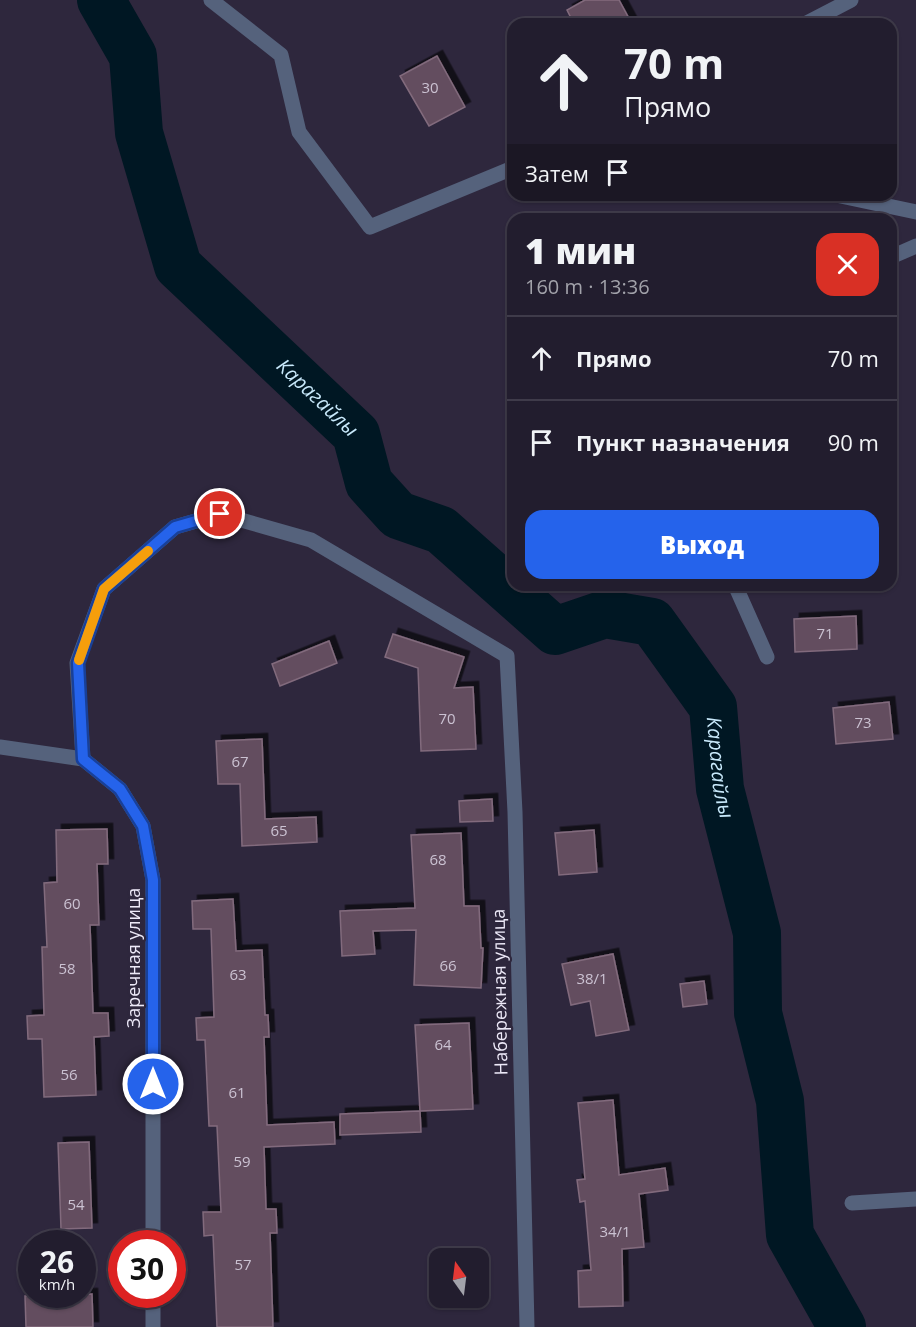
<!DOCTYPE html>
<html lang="ru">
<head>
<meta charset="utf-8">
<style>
	:root { --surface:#221d2e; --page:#2e2a3a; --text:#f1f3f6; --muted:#a2a2aa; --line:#3f3b4a; --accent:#2563eb }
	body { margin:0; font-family:"Open Sans",sans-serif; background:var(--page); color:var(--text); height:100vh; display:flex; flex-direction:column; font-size:22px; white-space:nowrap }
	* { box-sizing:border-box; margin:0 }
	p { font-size:20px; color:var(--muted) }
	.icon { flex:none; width:33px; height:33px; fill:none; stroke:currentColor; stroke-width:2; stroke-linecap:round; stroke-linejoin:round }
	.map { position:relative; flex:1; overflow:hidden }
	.side { position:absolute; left:507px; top:213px; width:390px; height:378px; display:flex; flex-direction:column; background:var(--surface); border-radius:18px; box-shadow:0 2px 4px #0004,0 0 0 2px var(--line) }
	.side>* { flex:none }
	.hud { position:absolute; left:507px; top:18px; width:390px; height:183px; border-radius:18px; box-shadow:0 2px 4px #0004,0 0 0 2px var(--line); background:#221d2e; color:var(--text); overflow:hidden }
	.needle { width:39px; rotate:346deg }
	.buttons { position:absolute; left:429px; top:1248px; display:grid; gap:12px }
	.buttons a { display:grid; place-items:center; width:60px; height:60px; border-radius:12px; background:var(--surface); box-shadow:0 2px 4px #0004,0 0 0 2px var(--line); font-size:30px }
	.speed { position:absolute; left:18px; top:1230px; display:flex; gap:12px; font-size:30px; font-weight:700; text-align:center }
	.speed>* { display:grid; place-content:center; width:78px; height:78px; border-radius:50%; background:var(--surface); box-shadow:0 2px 4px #0004,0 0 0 2px var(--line); line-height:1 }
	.speed small { font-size:15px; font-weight:400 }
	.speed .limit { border:9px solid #d22; background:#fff; color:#111 }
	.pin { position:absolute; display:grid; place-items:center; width:51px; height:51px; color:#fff; margin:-26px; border:3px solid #fff; border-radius:50%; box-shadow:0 2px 6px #0007 }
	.me { position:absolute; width:66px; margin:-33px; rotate:0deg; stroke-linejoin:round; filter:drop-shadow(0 0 4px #0008) }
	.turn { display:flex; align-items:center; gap:21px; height:126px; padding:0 18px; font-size:27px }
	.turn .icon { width:78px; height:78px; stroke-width:2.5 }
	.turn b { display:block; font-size:42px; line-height:51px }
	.then { display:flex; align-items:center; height:57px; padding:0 18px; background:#0003; gap:12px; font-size:22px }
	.round { display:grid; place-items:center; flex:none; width:63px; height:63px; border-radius:18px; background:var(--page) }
	.summary { display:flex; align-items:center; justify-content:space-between; height:102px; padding:0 18px }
	h1 { font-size:36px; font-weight:800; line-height:45px }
	.primary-button { display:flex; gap:12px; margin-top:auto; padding:12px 18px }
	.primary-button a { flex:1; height:69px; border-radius:18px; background:var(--accent); color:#fff; font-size:24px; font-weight:800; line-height:69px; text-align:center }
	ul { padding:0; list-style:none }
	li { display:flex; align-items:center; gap:18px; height:84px; padding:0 18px; border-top:2px solid var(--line) }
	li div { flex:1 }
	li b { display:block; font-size:22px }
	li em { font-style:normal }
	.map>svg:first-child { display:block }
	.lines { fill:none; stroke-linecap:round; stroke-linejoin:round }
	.river { stroke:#001723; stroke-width:48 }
	.building { fill:#644e5f; stroke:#826b7d; stroke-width:1.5; filter:url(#shadow) }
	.minor { stroke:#55627c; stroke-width:15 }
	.route-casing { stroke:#184099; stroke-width:15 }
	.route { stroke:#2563eb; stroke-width:10 }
	.slow { stroke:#f59e0b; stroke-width:10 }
	.labels { text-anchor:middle; stroke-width:4.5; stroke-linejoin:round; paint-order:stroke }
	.number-label { font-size:15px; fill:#cbc2d2 }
	.street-label { font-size:18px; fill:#ede9f8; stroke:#2e273d }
	.water-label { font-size:20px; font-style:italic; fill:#c8e9fb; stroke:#2e273d }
</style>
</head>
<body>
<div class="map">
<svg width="916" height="1327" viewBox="0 0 916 1327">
	<defs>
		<filter id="shadow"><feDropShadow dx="5.5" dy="-5.5" stdDeviation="0" flood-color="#0009"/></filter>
	</defs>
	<rect width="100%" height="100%" fill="#2e273d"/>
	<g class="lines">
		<path class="river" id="s1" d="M101,0L133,56L139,133L178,266L356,434L369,483L398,515L441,530L555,631L605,614L652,622L713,707L720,789L757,933L758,1013L780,1101L790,1235L842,1327"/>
	</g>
	<g class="building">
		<path d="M585,0H619L632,24H574L567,10Z"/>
		<path d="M437,56L465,107L429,126L400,76Z"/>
		<path d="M856,616L857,649L795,652L794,619Z"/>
		<path d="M393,634L464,657L454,688L473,687L476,749L421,751L418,668L385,657Z"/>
		<path d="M329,641L337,663L280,686L272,664Z"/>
		<path d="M889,702L893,739L836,744L833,708Z"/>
		<path d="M262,739L265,819L316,817L317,842L242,846L240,784H218L216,741Z"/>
		<path d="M492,799L493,821L460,822L459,801Z"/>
		<path d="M107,829L108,864H97L99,925H90L93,1013H108L109,1036L94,1037L96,1095L44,1097L42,1039H28L27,1016L44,1015L42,947H47L44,883L57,882L56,830Z"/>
		<path d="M594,830L597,872L559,875L555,833Z"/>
		<path d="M461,833L464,906H479L481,948H483L481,988L414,985L416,930L373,931L375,954L342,956L340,911L415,908L411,835Z"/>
		<path d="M233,899L236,951L262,950L265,1015H268L269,1037H264L267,1125L334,1122L335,1144L264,1147L266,1209H276L277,1233H270L273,1327H217L213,1235L204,1236L203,1212H221L217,1126H209L205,1040H197L196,1018L214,1017L211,929H193L192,901Z"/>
		<path d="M613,954L629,1030L596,1036L590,1001L571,1005L562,964Z"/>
		<path d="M704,981L707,1004L683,1007L680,984Z"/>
		<path d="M469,1023L473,1109L420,1111L415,1025Z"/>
		<path d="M613,1100L619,1175L665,1168L668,1190L639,1194L644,1247L622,1249L623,1306L579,1307L578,1271L591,1270L585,1201L580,1202L577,1180L585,1179L578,1103Z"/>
		<path d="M420,1111L421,1132L340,1135V1114Z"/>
		<path d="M89,1142L92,1228L61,1229L58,1143Z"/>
		<path d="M92,1294L93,1327H26L25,1296Z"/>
	</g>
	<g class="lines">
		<g class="minor">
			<path d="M211,0L281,55L299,132L370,227L513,168"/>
			<path d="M805,24L851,0"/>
			<path d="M836,195L916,212"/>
			<path d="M891,257L916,246"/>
			<path d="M735,585L767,657"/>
			<path d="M0,747L83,759L120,789L143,826L153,880V1244"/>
			<path d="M83,759L77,663L104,589L175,527L220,514L311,540L507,656L515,812L527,1327"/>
			<path d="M852,1203L916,1199"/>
			<path d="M153,1294V1327"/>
		</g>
	</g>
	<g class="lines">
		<defs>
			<path id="route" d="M153,1084V880L143,826L120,789L83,759L78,663L104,589L175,527L220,514"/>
		</defs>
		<use href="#route" class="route-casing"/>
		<use href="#route" class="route"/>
		<path class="slow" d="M79,660L104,589L148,551"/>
	</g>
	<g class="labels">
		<g class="number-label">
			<text x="430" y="93">30</text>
			<text x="825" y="639">71</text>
			<text x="447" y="724">70</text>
			<text x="863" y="728">73</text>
			<text x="240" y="767">67</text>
			<text x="279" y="836">65</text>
			<text x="438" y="865">68</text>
			<text x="72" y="909">60</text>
			<text x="448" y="971">66</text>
			<text x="67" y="974">58</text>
			<text x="238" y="980">63</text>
			<text x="592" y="984">38/1</text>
			<text x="443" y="1050">64</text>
			<text x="69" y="1080">56</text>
			<text x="237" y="1098">61</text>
			<text x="242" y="1167">59</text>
			<text x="76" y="1210">54</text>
			<text x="615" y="1237">34/1</text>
			<text x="243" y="1270">57</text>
		</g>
		<g class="street-label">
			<text transform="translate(134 958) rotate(-90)" y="6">Заречная улица</text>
			<text transform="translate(500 992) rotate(-91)" y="6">Набережная улица</text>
		</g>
		<g class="water-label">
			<text dy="7" stroke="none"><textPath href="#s1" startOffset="472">Карагайлы</textPath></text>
			<text dy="7" stroke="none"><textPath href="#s1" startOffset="1083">Карагайлы</textPath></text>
		</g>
	</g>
</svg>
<div class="buttons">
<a><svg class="needle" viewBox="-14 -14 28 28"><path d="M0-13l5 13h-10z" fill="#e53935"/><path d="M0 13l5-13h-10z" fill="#a2a2aa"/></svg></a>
</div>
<div class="speed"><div>26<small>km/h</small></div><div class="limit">30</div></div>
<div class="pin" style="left:220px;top:514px;background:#d93025"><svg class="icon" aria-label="arrive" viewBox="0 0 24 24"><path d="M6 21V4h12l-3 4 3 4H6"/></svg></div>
<svg class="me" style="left:153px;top:1084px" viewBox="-20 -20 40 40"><circle r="17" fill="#2563eb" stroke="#fff" stroke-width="3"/><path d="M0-11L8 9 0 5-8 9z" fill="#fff"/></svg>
<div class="hud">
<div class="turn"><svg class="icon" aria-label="ahead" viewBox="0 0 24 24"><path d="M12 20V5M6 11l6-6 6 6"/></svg><div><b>70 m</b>Прямо</div></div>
<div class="then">Затем<svg class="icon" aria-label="arrive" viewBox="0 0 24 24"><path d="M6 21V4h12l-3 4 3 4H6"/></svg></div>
</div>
<section class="side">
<div class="summary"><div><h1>1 мин</h1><p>160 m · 13:36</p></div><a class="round" style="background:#d93025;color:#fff"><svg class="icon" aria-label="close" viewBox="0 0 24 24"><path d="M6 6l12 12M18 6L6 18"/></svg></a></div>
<ul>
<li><svg class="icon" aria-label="ahead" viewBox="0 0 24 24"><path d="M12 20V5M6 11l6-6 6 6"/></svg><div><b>Прямо</b></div><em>70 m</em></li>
<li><svg class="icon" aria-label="arrive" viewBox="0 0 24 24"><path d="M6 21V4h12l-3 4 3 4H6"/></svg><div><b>Пункт назначения</b></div><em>90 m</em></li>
</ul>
<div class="primary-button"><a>Выход</a></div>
</section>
</div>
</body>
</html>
